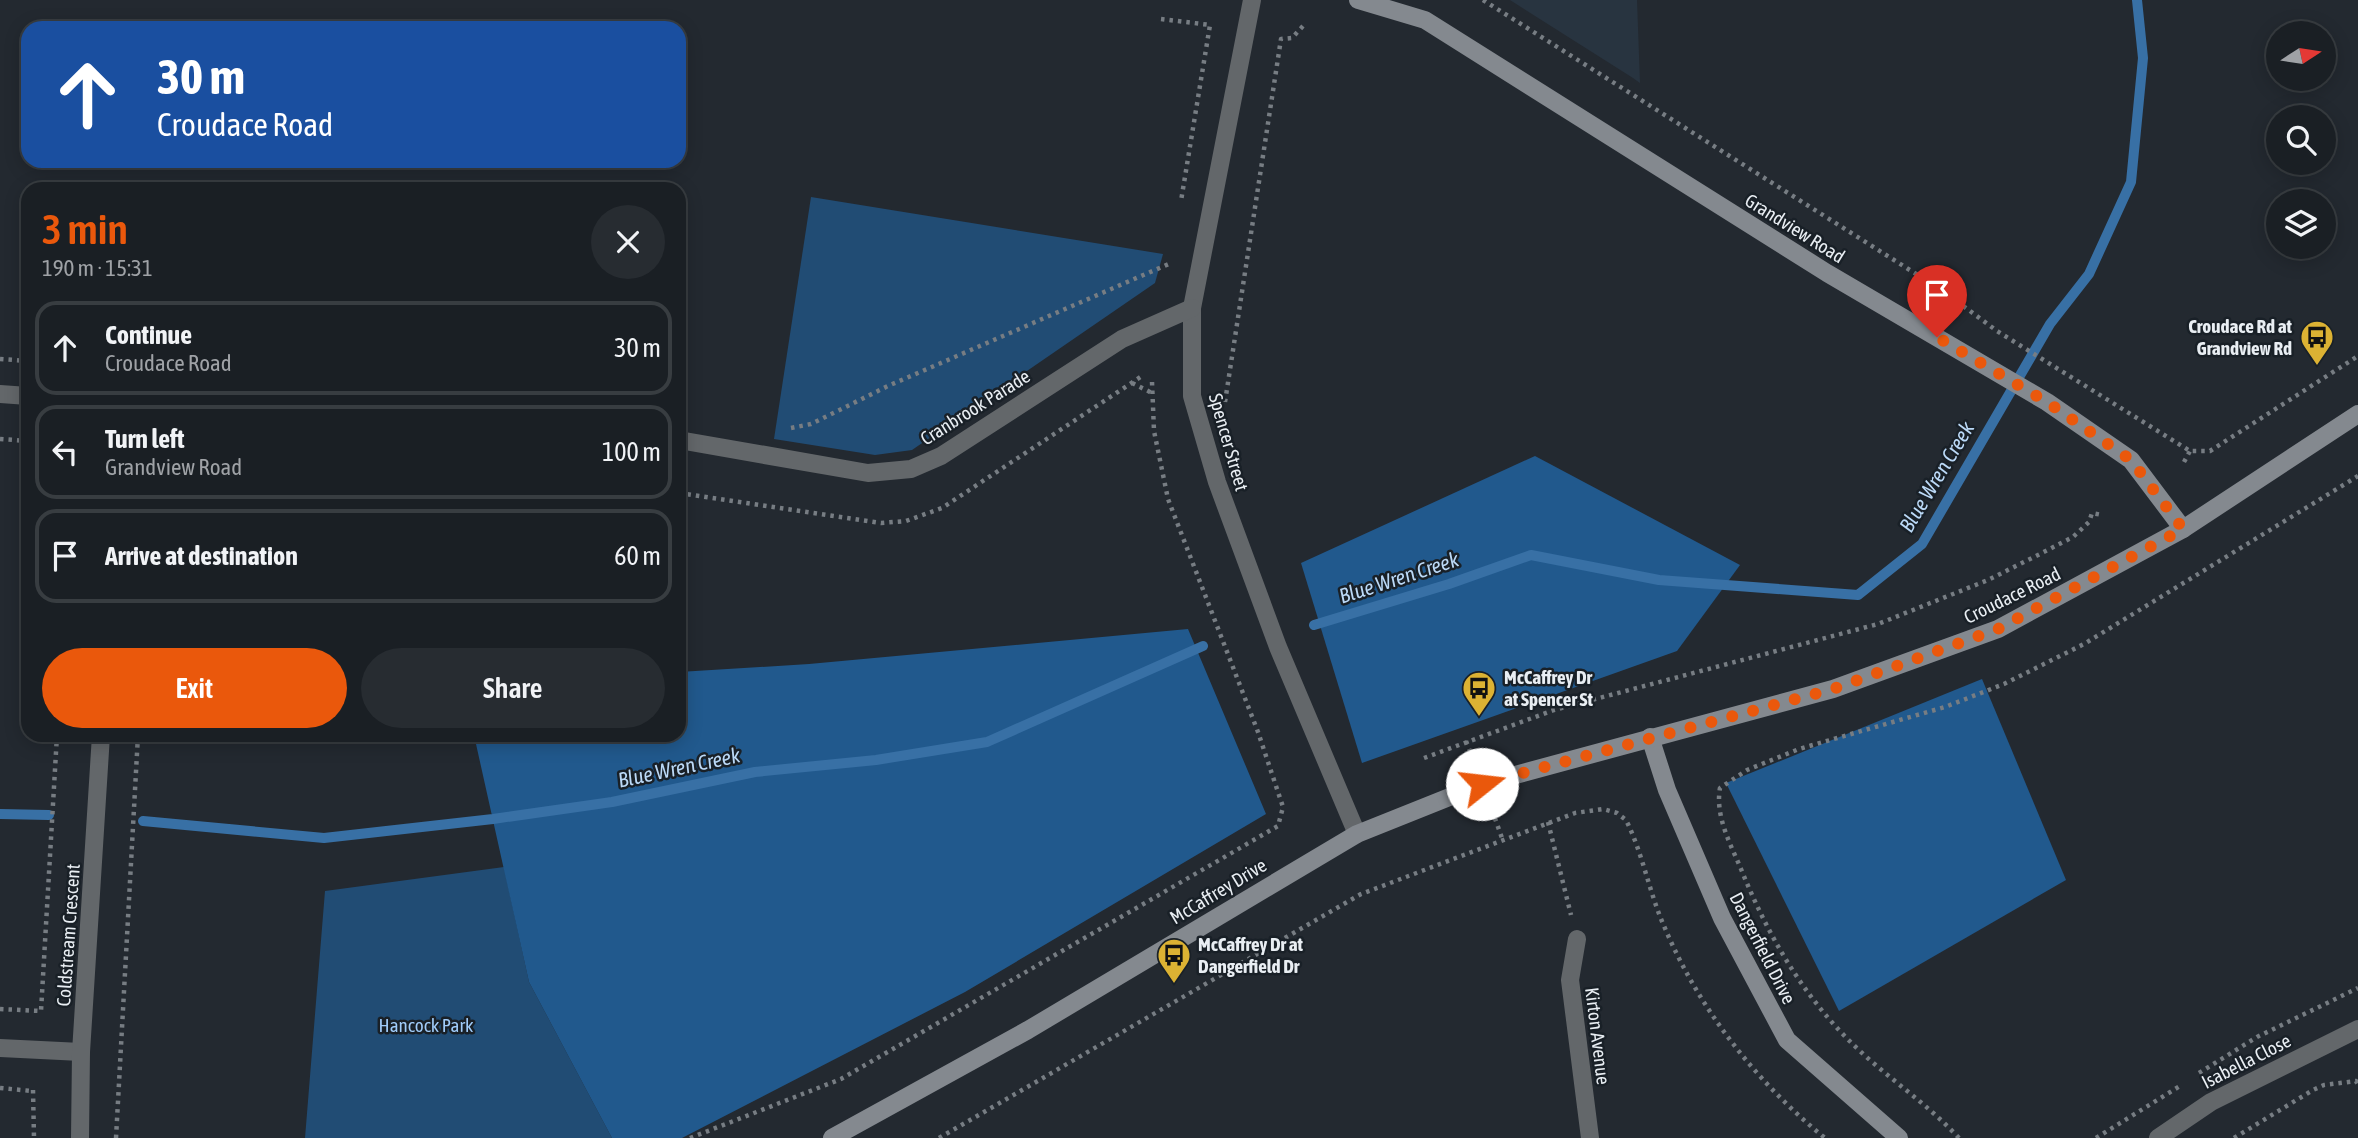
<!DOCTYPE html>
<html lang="en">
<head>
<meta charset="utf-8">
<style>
	:root { --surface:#1a1f24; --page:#272c31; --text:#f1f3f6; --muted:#9fa2a6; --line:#383d41; --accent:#ea580c }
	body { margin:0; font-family:"Asap Condensed",sans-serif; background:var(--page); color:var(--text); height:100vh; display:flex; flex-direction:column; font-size:26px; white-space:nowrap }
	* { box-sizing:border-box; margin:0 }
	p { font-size:23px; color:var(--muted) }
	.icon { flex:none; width:38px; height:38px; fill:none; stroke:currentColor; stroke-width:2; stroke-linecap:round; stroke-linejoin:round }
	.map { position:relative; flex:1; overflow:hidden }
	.sheet { position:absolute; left:21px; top:182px; width:665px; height:560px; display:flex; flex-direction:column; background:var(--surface); border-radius:21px; box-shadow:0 4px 18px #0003,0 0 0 2px var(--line) }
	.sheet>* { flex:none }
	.banner { position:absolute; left:21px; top:21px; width:665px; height:147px; border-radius:21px; box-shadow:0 4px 18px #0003,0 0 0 2px var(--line); background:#1a4fa0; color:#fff; overflow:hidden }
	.needle { width:46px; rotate:78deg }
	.fabs { position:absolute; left:2266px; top:21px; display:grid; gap:14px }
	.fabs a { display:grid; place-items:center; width:70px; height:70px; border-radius:50%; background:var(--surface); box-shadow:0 4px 18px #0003,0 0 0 2px var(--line); font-size:35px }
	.pin { position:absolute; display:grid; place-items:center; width:60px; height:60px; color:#fff; margin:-72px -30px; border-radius:50% 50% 50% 0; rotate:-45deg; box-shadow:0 0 7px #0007 }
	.pin .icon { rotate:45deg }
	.me { position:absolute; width:77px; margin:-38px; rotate:74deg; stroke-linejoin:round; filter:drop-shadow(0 0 5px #0008) }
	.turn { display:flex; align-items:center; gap:24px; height:147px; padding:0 21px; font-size:32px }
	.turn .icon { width:91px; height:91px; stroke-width:2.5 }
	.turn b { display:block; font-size:49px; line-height:60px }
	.round { display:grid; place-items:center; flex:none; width:74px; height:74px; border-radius:37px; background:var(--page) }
	.headline { display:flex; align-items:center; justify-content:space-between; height:119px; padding:0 21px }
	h1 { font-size:42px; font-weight:600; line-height:52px; color:var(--accent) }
	.button { display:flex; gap:14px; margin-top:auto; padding:14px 21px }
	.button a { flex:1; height:80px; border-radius:42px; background:var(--accent); color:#fff; font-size:28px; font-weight:600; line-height:80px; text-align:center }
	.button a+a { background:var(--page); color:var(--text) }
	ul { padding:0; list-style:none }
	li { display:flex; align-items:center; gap:21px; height:94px; margin:0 14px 10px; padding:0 7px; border:4px solid var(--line); border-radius:21px }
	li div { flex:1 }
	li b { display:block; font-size:26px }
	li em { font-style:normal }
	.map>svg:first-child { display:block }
	.built { fill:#283440 }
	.green { fill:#214c74 }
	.forest { fill:#21598d }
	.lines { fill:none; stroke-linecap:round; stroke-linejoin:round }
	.stream { stroke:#3870a5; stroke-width:10 }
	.path { stroke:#777d83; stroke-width:4.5; stroke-dasharray:3.5 5; stroke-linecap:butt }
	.street { stroke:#63676a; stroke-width:18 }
	.secondary { stroke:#84898f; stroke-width:18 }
	.route { stroke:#ea580c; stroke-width:12; stroke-dasharray:0 21.6 }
	.labels { text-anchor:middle; stroke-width:5; stroke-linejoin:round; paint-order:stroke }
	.street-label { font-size:19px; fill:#e9eef3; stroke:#192027 }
	.poi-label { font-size:19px; font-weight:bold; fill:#e9eef3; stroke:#192027; text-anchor:start }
	.park-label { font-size:19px; fill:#a0ccfa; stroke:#192027 }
	.water-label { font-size:21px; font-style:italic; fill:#bbd9f7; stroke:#192027 }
</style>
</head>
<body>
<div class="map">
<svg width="2358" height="1138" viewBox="0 0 2358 1138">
	<rect width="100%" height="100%" fill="#232930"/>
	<path class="built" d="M1510,0H1637L1640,83L1633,78Z"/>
	<g class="green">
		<path d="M811,197L1163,254L1155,283L912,450L875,455L774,439Z"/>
		<path d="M504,867L529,982L612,1138H305L325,891Z"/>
	</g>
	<g class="forest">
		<path d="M1535,456L1740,565L1677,651L1362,763L1301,563Z"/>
		<path d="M1188,629L1266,814L965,992L682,1138H612L529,982L474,735H679V672L809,664Z"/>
		<path d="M1982,679L2066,880L1839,1011L1726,783Z"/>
	</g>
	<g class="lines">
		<g class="stream">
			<path d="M1314,625L1449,584L1531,555L1659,580L1858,595L1922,544L2050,324L2089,274L2131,182L2143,58L2137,0"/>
			<path d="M0,814L49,815"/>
			<path d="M143,821L324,838L493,819L612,802L755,772L876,760L987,742L1203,646"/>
		</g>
		<g class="path">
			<path d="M1483,0L1943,291L1997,331L2190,451H2210L2358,356"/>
			<path d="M1161,19L1210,25L1181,201"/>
			<path d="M0,359L28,361"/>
			<path d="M1132,383L1152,393"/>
			<path d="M1225,402L1281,39L1292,38L1303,26"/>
			<path d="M791,428L811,424L888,386L1171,263"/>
			<path d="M0,439L28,441"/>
			<path d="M2184,462L2190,451"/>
			<path d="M679,493L881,523L906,521L942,508L1142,376"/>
			<path d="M1466,741L1473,759"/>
			<path d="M1424,758L1554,710L1878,624L1988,580L2038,555L2073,537L2089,522L2092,513L2102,515"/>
			<path d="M1492,810L1503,841"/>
			<path d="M1548,822L1571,915"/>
			<path d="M0,1009L41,1011L57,735"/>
			<path d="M2199,1073L2257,1037L2358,988"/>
			<path d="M0,1088L32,1091"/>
			<path d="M33,1090L34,1138"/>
			<path d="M116,1138L138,735"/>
			<path d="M690,1138L841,1079L1278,826L1283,807L1258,732L1168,499L1154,431L1152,382"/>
			<path d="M939,1138L1361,894L1575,813L1603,809L1617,813L1626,820C1643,854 1649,892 1664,926C1699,1009 1756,1082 1825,1138"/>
			<path d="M1959,1138C1932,1109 1901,1087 1871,1061C1810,1008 1771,943 1741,869C1730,843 1715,816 1720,788L1747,770L1799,749L1945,707L2004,684L2084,644L2358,476"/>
			<path d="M2096,1138L2180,1086"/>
			<path d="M2234,1138L2313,1090L2324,1085L2356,1081L2358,1085"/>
		</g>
		<g class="street">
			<path d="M1252,0L1192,308V396L1217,482L1278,647L1357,834"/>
			<path d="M0,394L28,396"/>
			<path d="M679,440L868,473L911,469L941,456L1122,339L1192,308"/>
			<path d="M1577,939L1570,980L1590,1138"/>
			<path d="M0,1048L81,1052"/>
			<path d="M80,1138L81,1052L101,735"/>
			<path d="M2158,1138L2211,1102L2358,1029"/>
		</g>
		<g class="secondary">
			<path d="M1358,0L1425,20L1827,273L2047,402L2131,460L2183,529"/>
			<path d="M1650,737L1667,790L1722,918L1787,1040L1899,1138"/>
			<path d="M832,1138L1028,1030L1357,834L1482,784L1833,689L1998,629L2183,529L2358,414"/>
		</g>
	</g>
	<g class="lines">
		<path class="route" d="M1482,784L1833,689L1998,629L2183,529L2131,460L2047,402L1937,337"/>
	</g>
	<defs>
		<symbol id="bus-pin" viewBox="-11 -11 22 30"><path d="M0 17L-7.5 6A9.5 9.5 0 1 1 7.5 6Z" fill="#dcb233" stroke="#192027"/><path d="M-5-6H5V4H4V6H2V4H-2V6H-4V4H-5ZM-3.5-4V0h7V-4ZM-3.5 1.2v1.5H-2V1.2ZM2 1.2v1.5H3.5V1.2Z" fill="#111"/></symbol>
	</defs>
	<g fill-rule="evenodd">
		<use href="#bus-pin" x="2298" y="318" width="38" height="52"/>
		<use href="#bus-pin" x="1460" y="669" width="38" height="52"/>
		<use href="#bus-pin" x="1155" y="936" width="38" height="52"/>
	</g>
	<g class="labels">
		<g class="street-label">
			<text transform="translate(1795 228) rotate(32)" y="7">Grandview Road</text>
			<text transform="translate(975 407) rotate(-32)" y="7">Cranbrook Parade</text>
			<text transform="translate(1229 442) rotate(74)" y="7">Spencer Street</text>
			<text transform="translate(2012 595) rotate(-26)" y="7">Croudace Road</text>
			<text transform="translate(1218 891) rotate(-31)" y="7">McCaffrey Drive</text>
			<text transform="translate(68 935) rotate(-86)" y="7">Coldstream Crescent</text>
			<text transform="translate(1763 948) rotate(63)" y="7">Dangerfield Drive</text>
			<text transform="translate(1598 1036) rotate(83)" y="7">Kirton Avenue</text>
			<text transform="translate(2246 1061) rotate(-27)" y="7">Isabella Close</text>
		</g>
		<g class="poi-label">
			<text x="2292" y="333" text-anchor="end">Croudace Rd at<tspan x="2292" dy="22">Grandview Rd</tspan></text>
			<text x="1504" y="684">McCaffrey Dr<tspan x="1504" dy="22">at Spencer St</tspan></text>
			<text x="1198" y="951">McCaffrey Dr at<tspan x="1198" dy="22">Dangerfield Dr</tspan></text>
		</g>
		<g class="park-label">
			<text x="426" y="1032">Hancock Park</text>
		</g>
		<g class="water-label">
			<text transform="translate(1937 477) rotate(-59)" y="7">Blue Wren Creek</text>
			<text transform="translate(1399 578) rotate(-18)" y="7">Blue Wren Creek</text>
			<text transform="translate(679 768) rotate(-12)" y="7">Blue Wren Creek</text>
		</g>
	</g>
</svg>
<div class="fabs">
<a><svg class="needle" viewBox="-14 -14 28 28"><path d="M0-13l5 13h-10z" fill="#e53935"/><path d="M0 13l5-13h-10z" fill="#9fa2a6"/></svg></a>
<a><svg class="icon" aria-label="search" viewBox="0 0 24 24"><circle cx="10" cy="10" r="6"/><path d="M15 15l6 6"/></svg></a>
<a><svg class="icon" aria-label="layers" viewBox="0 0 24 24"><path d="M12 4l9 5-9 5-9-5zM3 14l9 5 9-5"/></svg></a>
</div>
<div class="pin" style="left:1937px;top:337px;background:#d93025"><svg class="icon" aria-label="arrive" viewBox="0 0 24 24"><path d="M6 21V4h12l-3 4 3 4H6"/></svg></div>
<svg class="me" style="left:1482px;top:784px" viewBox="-20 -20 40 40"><circle r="19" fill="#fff"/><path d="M0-13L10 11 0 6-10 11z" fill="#ea580c"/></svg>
<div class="banner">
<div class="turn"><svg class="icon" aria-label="ahead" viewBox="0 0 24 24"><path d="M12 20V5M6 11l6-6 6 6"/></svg><div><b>30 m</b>Croudace Road</div></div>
</div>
<section class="sheet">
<div class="headline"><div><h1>3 min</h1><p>190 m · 15:31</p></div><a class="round"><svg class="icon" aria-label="close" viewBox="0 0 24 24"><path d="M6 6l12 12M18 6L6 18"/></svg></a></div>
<ul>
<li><svg class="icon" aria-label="ahead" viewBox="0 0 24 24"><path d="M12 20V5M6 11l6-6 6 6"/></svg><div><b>Continue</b><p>Croudace Road</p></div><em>30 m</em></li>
<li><svg class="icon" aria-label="left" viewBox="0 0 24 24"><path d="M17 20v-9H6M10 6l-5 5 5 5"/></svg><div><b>Turn left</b><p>Grandview Road</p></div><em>100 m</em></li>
<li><svg class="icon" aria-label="arrive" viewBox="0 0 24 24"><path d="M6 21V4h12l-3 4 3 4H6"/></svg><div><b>Arrive at destination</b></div><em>60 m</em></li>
</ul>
<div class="button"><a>Exit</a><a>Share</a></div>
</section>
</div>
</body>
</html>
